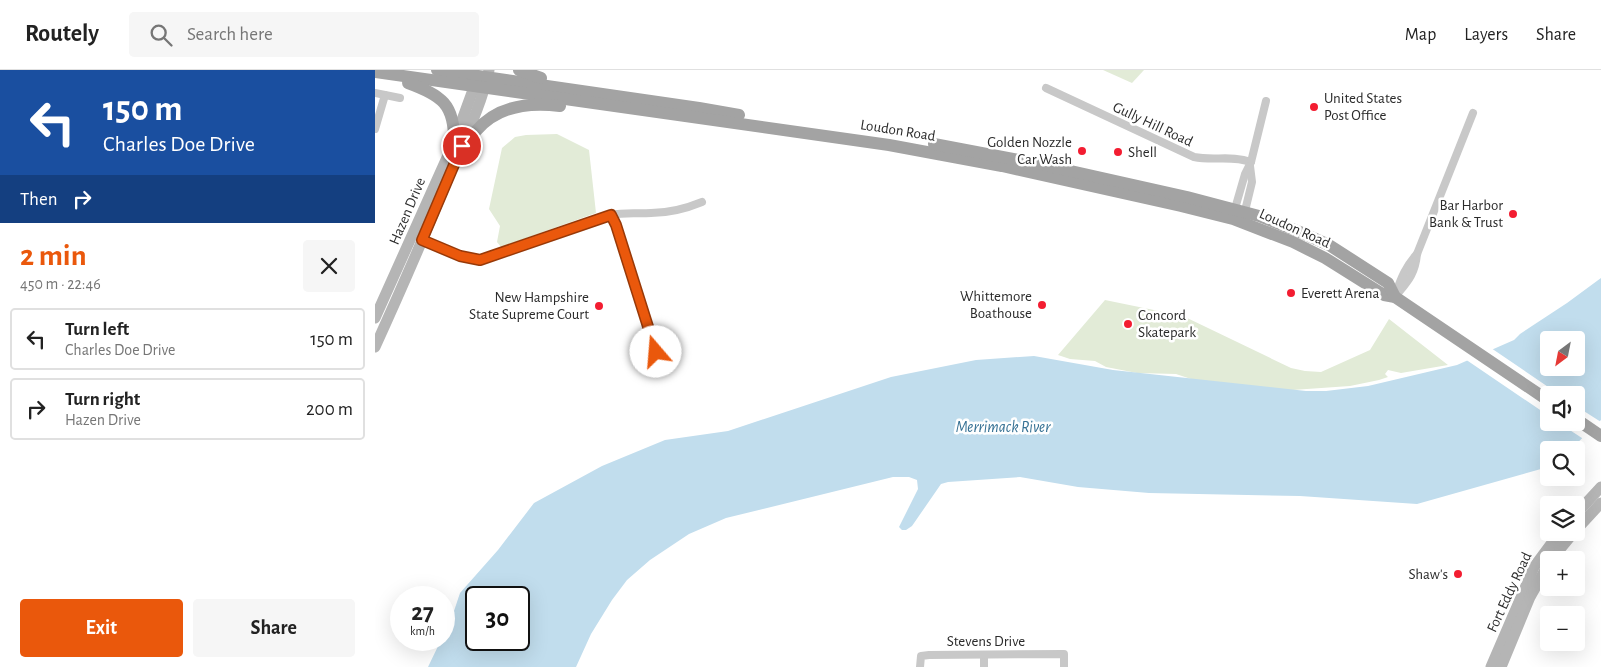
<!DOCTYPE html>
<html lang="en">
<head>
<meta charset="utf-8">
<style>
	:root { --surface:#fff; --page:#f6f6f6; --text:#222; --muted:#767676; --line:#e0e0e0; --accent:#ea580c }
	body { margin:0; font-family:"Alegreya Sans",sans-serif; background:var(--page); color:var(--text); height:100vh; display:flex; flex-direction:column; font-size:19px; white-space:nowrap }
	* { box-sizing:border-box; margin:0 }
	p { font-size:16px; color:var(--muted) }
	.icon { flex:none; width:28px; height:28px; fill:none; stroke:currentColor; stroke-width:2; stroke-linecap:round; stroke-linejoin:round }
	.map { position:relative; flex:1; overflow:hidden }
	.sheet { display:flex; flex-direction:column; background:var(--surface); width:375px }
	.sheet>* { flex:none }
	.guide { background:#1a4fa0; color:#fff; overflow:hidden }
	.needle { width:32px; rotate:212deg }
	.buttons { position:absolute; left:1165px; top:261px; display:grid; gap:10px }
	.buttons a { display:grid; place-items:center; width:45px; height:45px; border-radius:5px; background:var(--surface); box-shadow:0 5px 20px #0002; font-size:25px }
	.speed { position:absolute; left:15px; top:516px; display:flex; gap:10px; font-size:25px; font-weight:700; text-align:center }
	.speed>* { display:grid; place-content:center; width:65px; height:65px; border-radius:50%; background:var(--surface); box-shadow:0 5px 20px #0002; line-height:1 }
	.speed small { font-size:12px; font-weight:400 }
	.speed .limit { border:2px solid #111; border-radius:8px; background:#fff; color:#111 }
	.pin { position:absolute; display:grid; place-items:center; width:42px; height:42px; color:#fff; margin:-21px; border:2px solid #fff; border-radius:50%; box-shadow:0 1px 5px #0007 }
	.me { position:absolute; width:55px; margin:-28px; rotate:342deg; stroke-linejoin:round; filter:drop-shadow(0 0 4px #0008) }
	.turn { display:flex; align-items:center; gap:18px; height:105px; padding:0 20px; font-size:22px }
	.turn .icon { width:65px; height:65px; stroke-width:2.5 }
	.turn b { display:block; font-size:35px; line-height:42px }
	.then { display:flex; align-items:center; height:48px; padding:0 20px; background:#0003; gap:10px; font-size:19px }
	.round { display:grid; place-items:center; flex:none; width:52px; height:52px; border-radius:5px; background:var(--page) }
	.summary { display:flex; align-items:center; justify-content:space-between; height:85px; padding:0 20px }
	h1 { font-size:30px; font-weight:700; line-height:38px; color:var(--accent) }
	.action { display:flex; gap:10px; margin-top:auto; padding:10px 20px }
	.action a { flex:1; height:58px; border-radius:5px; background:var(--accent); color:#fff; font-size:20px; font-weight:700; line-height:58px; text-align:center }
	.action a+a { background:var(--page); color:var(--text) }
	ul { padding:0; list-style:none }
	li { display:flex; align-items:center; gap:15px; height:62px; margin:0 10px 8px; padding:0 10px; border:2px solid var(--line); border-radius:5px }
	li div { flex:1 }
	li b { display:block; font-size:19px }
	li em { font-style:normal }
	header { display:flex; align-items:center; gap:30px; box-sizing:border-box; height:70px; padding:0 25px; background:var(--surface); border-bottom:1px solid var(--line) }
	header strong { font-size:24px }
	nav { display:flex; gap:28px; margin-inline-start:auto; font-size:18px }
	.search { width:350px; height:45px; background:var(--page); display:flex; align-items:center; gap:12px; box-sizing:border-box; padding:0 18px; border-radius:5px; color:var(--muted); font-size:19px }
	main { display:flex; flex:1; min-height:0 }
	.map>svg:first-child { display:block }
	.green { fill:#e2ebd7 }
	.water { fill:#c1dded; fill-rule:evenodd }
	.pier { fill:#fff }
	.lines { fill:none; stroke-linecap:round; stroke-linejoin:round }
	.street { stroke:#c8c8c8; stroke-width:8 }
	.secondary { stroke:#b5b5b5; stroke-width:11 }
	.primary { stroke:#a3a3a3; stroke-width:12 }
	.route-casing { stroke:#983908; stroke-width:12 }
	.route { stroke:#ea580c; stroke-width:9 }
	.poi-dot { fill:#f31d31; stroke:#fff; stroke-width:2 }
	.labels { text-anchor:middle; stroke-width:5; stroke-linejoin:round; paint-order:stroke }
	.poi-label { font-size:15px; fill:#2b2b2b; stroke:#fff; text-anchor:end }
	.street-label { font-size:15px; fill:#2b2b2b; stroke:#fff }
	.water-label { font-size:16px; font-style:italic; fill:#347093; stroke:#fff }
</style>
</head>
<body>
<header>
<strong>Routely</strong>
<div class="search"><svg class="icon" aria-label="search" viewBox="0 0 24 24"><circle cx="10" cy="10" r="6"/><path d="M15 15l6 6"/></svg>Search here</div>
<nav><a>Map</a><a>Layers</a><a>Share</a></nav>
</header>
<main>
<section class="sheet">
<div class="guide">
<div class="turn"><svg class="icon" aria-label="left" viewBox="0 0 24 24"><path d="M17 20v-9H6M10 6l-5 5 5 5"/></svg><div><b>150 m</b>Charles Doe Drive</div></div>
<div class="then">Then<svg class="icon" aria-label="right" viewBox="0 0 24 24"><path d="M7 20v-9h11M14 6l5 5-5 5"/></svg></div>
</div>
<div class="summary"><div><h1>2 min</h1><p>450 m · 22:46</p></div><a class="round"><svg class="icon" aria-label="close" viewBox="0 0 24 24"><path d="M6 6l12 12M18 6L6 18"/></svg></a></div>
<ul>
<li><svg class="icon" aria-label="left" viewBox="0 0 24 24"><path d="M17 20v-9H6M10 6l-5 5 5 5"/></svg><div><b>Turn left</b><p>Charles Doe Drive</p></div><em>150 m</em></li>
<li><svg class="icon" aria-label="right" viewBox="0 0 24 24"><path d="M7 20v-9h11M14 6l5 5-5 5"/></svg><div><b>Turn right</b><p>Hazen Drive</p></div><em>200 m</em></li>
</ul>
<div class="action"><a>Exit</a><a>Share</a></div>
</section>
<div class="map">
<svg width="1226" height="597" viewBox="0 0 1226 597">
	<rect width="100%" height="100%" fill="#fff"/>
	<g class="green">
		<path d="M728,0H769L757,13Z"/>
		<path d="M182,64L214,80L221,143L126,177L122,172L125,156L114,139L127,78L140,67L151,65Z"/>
		<path d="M730,230L808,246L916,298L930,301L946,302L995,280L1014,249L1073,295L1026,303L1013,300L1010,304L1013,307L1004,310L975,316L903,321L819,310L801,304L762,303L731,297L720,291L695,289L683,285Z"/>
	</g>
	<path class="water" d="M1226,208V350L1195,380H1174L1173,397L1042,434L925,426L774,423L703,417L645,407L573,412L566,414L537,456L531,460H527L524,457L543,419L542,410L534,407H518L351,448L314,464L275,490L252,510L237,530L216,564L201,597H53L66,570H69V565L76,550L85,523L123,480L159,433L227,396L290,370L353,361L516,307L601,290L659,286L738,300L931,321H951L993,316L1082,295L1139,270L1145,264L1192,233ZM1174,270H1201V298H1174ZM1174,325H1201V352H1174ZM101,528H144V570H101Z"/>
	<g class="pier">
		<path d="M1116,278L1185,325H1174V346L1090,289Z"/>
		<path d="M1201,336L1226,352L1210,370L1184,353L1201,352Z"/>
	</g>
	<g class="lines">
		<g class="street">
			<path d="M671,18L819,87C838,91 857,85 876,92"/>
			<path d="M0,23L25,28"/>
			<path d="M0,59L10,25"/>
			<path d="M859,142L870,104L876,92L891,31"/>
			<path d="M236,145L241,155L281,282"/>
			<path d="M869,145L877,112L875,96"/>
			<path d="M44,168L85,186L105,190L236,145C250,142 262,144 276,143C294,143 310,139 327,132"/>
			<path d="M1021,223C1026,208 1031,196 1042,184"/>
			<path d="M1020,227C1032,212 1040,205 1042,184L1098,43"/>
			<path d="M609,585V597"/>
			<path d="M545,597L546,586L554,585L689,584V597"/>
		</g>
		<g class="secondary">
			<path d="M0,248L79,72L102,9"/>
			<path d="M0,277C26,220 51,162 75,104C89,70 106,37 114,0"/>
			<path d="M1201,444L1226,417"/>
			<path d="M1201,460L1226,433"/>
			<path d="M1176,490L1199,462"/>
			<path d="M1116,597L1159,497L1185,462"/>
			<path d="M1126,597L1155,527L1174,493"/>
		</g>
		<g class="primary">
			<path d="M62,0L324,38L364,45"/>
			<path d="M144,0L166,8"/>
			<path d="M0,2L514,75L627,96L806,136L858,149L918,172L950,188L1009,225L1020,227L1174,331"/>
			<path d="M33,13C66,25 80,34 79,72"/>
			<path d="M559,74L660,93L812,127L884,146L925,162L954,175L1013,213L1020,227"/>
			<path d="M81,91C87,81 93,70 101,61C122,36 154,32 185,36"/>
			<path d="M1201,349L1226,366"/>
		</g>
	</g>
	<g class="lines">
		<defs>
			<path id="route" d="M87,76L47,170L85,186L105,190L236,145L241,155L281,282"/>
		</defs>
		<use href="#route" class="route-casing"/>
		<use href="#route" class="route"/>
	</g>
	<g class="poi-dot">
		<circle cx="939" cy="37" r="5"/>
		<circle cx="707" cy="81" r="5"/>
		<circle cx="743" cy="82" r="5"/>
		<circle cx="1138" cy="144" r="5"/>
		<circle cx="916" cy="223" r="5"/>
		<circle cx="667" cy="235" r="5"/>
		<circle cx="224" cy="236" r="5"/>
		<circle cx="753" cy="254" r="5"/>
		<circle cx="1083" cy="504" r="5"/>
	</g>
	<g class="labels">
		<g class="poi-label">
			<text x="949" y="33" text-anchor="start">United States<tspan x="949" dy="17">Post Office</tspan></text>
			<text x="697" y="77">Golden Nozzle<tspan x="697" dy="17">Car Wash</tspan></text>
			<text x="753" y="87" text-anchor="start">Shell</text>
			<text x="1128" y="140">Bar Harbor<tspan x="1128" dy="17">Bank &amp; Trust</tspan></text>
			<text x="926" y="228" text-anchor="start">Everett Arena</text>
			<text x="657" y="231">Whittemore<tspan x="657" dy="17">Boathouse</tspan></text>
			<text x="214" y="232">New Hampshire<tspan x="214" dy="17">State Supreme Court</tspan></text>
			<text x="763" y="250" text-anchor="start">Concord<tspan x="763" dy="17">Skatepark</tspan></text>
			<text x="1073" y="509">Shaw's</text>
		</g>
		<g class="street-label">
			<text transform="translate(778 54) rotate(25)" y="5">Gully Hill Road</text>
			<text transform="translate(523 60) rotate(9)" y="5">Loudon Road</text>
			<text transform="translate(32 141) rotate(-67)" y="5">Hazen Drive</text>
			<text transform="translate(920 158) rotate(24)" y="5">Loudon Road</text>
			<text transform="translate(1134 522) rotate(-65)" y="5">Fort Eddy Road</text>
			<text x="611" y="576">Stevens Drive</text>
		</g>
		<g class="water-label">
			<text x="628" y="362">Merrimack River</text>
		</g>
	</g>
</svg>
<div class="buttons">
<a><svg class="needle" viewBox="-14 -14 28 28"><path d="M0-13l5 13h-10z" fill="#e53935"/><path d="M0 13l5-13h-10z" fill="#767676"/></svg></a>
<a><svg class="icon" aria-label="sound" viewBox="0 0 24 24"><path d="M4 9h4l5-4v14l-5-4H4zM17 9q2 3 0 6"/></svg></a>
<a><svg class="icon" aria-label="search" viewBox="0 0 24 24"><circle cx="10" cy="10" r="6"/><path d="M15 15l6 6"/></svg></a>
<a><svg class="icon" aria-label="layers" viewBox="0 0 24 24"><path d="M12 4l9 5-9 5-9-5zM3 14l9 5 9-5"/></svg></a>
<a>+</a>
<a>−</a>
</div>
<div class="speed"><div>27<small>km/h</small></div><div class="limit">30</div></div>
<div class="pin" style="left:87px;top:76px;background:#d93025"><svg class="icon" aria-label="arrive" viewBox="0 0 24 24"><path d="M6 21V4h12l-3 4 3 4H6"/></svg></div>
<svg class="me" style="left:281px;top:282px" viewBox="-20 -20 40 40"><circle r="19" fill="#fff"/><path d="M0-13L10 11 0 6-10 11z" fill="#ea580c"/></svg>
</div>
</main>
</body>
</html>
